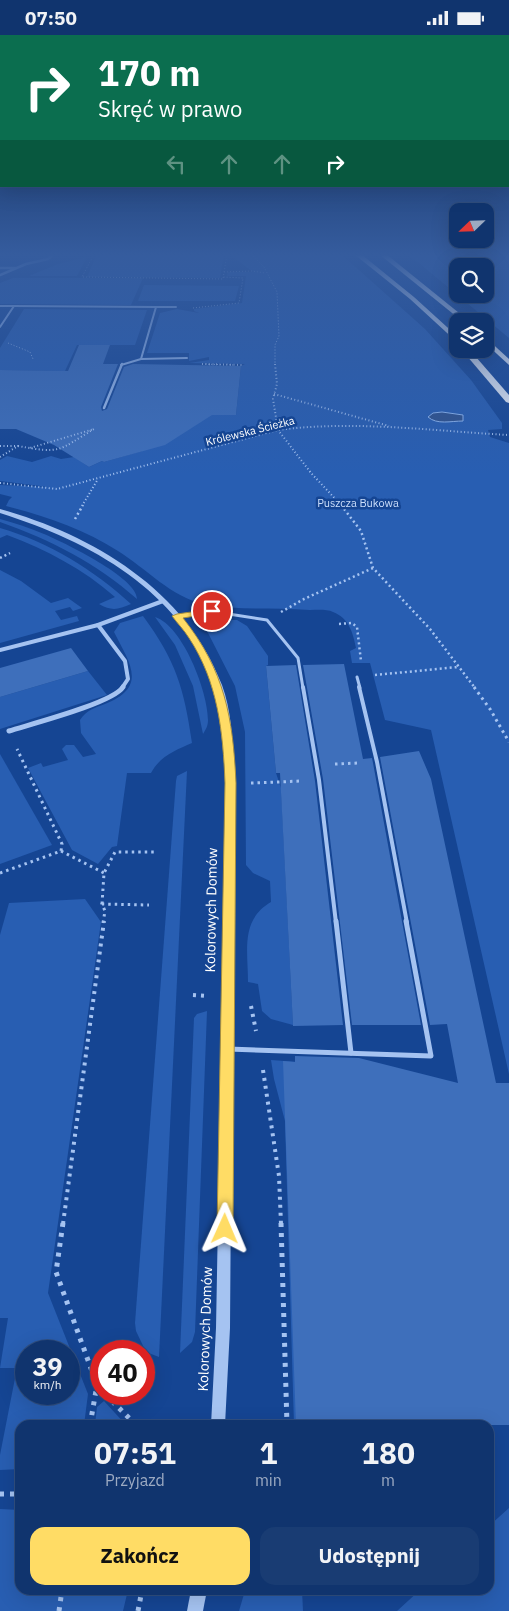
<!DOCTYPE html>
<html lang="pl">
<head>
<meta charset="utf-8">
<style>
	:root { --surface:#10346e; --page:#193c73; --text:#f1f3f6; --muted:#9caac2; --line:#304f81; --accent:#ffdc65 }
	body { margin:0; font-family:"IBM Plex Sans",sans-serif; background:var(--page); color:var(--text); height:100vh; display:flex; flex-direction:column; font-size:19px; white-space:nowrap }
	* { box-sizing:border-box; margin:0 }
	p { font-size:16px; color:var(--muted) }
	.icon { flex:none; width:28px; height:28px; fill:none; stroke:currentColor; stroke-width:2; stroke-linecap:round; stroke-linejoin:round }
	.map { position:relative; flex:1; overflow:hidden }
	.side { position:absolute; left:15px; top:1385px; width:479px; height:175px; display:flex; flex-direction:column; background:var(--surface); border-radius:15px; box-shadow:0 5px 20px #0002,0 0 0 1px var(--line) }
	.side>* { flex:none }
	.guide { position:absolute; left:0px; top:0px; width:510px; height:152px; box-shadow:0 5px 20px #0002,0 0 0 1px var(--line); background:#0b6e4f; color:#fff; overflow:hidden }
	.needle { width:32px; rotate:247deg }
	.controls { position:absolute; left:449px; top:168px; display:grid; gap:10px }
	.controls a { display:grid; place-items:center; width:45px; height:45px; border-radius:10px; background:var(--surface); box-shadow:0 5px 20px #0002,0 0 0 1px var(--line); font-size:25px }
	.speed { position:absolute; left:15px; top:1305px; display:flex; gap:10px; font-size:25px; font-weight:700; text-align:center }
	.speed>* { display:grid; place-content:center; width:65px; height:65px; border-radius:50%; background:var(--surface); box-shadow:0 5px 20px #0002,0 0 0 1px var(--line); line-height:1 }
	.speed small { font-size:12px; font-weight:400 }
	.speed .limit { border:8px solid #d22; background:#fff; color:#111 }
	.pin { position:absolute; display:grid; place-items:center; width:42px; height:42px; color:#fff; margin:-21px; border:2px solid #fff; border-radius:50%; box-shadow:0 1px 5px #0007 }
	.me { position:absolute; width:55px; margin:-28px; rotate:1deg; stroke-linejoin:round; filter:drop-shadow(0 0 4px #0008) }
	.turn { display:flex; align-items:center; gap:18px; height:105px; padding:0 15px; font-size:22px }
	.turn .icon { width:65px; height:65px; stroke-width:2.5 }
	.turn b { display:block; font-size:35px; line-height:42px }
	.lanes { display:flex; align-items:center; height:48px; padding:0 15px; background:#0003; justify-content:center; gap:25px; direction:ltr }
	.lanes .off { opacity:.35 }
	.eta { display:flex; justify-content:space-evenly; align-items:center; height:85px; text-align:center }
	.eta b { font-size:30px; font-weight:700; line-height:35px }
	.primary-button { display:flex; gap:10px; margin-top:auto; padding:10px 15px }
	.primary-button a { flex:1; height:58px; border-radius:15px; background:var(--accent); color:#111; font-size:20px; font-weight:700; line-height:58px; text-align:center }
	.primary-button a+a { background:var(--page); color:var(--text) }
	.status { display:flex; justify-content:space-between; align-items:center; height:35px; padding:0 25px; background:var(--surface); direction:ltr }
	.status svg { height:14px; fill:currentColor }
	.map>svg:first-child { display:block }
	.green { fill:#285eb2; fill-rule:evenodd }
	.water { fill:#2f518b; stroke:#97bdf4 }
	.building { fill:#3e6fbb }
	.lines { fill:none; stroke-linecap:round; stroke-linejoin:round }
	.path-far5 { stroke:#a5c3f1; stroke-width:1; stroke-dasharray:1 2; stroke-linecap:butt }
	.path-far4 { stroke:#a5c3f1; stroke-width:2; stroke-dasharray:1 2.5; stroke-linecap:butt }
	.path-far3 { stroke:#a5c3f1; stroke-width:2.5; stroke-dasharray:2 3; stroke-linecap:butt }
	.path-far2 { stroke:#a5c3f1; stroke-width:3; stroke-dasharray:2.5 4; stroke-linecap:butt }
	.path-far1 { stroke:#a5c3f1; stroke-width:4; stroke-dasharray:3 5; stroke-linecap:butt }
	.path { stroke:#a5c3f1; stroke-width:5; stroke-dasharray:4 6; stroke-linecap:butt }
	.service-far4 { stroke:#a5c3f1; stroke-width:2 }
	.service-far3 { stroke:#a5c3f1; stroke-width:2.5 }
	.service-far2 { stroke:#a5c3f1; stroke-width:3 }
	.service-far1 { stroke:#a5c3f1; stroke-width:4 }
	.service { stroke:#a5c3f1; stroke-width:5 }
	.minor-far2 { stroke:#a5c3f1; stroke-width:2.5 }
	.minor-far1 { stroke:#a5c3f1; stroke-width:4 }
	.minor { stroke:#a5c3f1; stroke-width:5 }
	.tertiary { fill:#a5c3f1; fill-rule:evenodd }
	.motorway { fill:#fff; fill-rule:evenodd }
	.route { fill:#ffdc65; stroke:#a68f42 }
	.labels { text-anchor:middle; stroke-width:5; stroke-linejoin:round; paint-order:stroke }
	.far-street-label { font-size:11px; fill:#fff; stroke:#154593 }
	.far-park-label { font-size:11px; fill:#ccdffc; stroke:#154593 }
	.street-label { font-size:14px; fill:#fff; stroke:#154593 }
</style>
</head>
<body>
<div class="status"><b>07:50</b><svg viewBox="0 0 49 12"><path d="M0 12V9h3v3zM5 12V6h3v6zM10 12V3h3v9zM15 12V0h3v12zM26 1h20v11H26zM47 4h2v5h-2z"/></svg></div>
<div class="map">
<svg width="509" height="1576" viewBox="0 0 509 1576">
	<rect width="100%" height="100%" fill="#154593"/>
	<g class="green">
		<path d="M97,219H224L220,243L87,242Z"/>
		<path d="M229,219H341L425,294L471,345L502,388V394L488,395L490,402L509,408V1039L431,695L385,685L370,628H352L350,616L356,613C353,598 349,583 333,577C327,574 317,575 310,575C275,572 240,576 204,569C171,562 147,534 118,516C84,494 45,481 6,471L9,465L12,462L0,459V450L48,452L0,446V425L7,421L32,427L51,421L61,424L74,422L89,432L102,426L104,427L142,416L208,380H236L241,331L245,329L189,328L209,325V322L189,326V318H147L160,278L177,274L199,278L194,276V274L242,268L246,241H227L228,237H253Z"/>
		<path d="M406,219H509V303L419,228ZM458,231H485V259H458Z"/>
		<path d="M87,222L77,241H29L58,229Z"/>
		<path d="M13,243H143L131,270L0,269V248Z"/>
		<path d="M144,250L239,251L235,266H138Z"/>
		<path d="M24,274L147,275L135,310H77L65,336L0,335V313Z"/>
		<path d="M0,484C15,488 30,493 44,499C63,507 138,543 137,564C96,528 51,505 0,487Z"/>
		<path d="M0,493C49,507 94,535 131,569C118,575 111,576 99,569L115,562C83,534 47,515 7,500L0,503Z"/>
		<path d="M0,535L21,546L51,568L68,563L82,573L73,576L70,572L55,576L61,585L77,581L79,586L0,608Z"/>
		<path d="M143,581C176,626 184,653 192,708C176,715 160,721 151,738H127L117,811L112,812L98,829L72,815L28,733L41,728L43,732L68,725L62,714L66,710H74L83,722L96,719L81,698L80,685C87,675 94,673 105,669C149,652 129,627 114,597L120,588Z"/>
		<path d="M155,582C183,591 208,657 208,685C208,691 206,694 203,699L193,651L175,610Z"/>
		<path d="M221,585H237L247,591L268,621V630L266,631L276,738L281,753L293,990L271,984L262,976L258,949L248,947C248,916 240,885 271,867L270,846L253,838L246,830L245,697L235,651L206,594L213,588Z"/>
		<path d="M88,636L107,660L0,694V662Z"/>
		<path d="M0,719L52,810L0,829Z"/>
		<path d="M187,736L159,1322L146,1317L136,1296L135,1288L176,746L177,741Z"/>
		<path d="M85,864L101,887L48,1258L88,1359L84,1390H20V1434L0,1435V1420L17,1333H0L8,1283H0V900L9,868ZM26,1316H69V1359H26Z"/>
		<path d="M207,976L195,1297L192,1307L180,1318L194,983L197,979Z"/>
		<path d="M271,1025L404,1035L302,1390H294L285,1086L274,1044Z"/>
		<path d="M104,1366L126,1390H95L97,1372Z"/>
		<path d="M509,1473V1576H397L420,1555H489V1491Z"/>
		<path d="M0,1474L20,1475V1555H128L123,1576H0Z"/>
		<path d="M247,1555H302L303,1576H239L244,1559Z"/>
	</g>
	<path class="water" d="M442,377L463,380V386C451,386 437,390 428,382L433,378Z"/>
	<g class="building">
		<path d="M79,310H110L103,329H118L101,372L102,376L107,374L124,332L133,329L241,331L236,380H212L165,410L104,427L102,426L89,432L54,410L16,394H0V335L68,336Z"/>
		<path d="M71,613L88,636L0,662V633Z"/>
		<path d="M344,629L363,724L372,723L373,728L421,990H352L323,744L303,630Z"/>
		<path d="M296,630L315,746L343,990L293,991L280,738H276L266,631Z"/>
		<path d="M419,716L431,744L496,1048H509V1390H296L283,1026L295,1027V1021L359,1023L458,1048L447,989L430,990L380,722Z"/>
	</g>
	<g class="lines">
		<g class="path-far5">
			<path d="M94,219L82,242L223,244L227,219H225"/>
			<path d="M251,219L264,232L277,257L279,301L275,310V330"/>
			<path d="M224,237L252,236L265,238"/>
			<path d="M193,273L239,268L243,243L223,242"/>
			<path d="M8,308L30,317L33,324"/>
			<path d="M202,329L234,330"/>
		</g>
		<g class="path-far4">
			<path d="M202,329L243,330"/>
			<path d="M275,329L277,349L273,364L278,395L311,438L342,471"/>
			<path d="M274,359L389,391"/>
			<path d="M0,411H18"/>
			<path d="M0,422L18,411C62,419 57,416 94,394L30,413"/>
			<path d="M0,448L57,454L278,395C355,385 432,396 509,400"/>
			<path d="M82,471L98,444"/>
		</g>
		<g class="path-far3">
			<path d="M341,470L361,496L373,533L430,594L475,653"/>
			<path d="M75,484L83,470"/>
			<path d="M0,523L10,518"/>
			<path d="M281,577L304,564L373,533"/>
			<path d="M339,589L352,588L357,592L361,626"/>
			<path d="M375,640L458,632"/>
		</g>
		<g class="path-far2">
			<path d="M474,652L490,674L509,707"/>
			<path d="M335,729L359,728"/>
			<path d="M251,748L302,746"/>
			<path d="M61,816L104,838"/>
			<path d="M0,838L61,816L62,809L17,714"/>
			<path d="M102,869L104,838L115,817H155"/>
			<path d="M103,888L105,876L102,869L149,870"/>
		</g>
		<g class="path-far1">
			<path d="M193,960L207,961"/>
			<path d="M251,971L256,996"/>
			<path d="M263,1035L279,1141L281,1189"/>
			<path d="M63,1189L104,886"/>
		</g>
		<g class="path">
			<path d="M63,1188L56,1237L97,1350"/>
			<path d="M281,1188L287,1390"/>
			<path d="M105,1359L136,1390"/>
			<path d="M90,1390L97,1350L101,1355"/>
			<path d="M0,1459H20"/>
			<path d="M59,1576L62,1555"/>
			<path d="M138,1576L142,1555"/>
		</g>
		<g class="service-far4">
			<path d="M0,271H14L0,292"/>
			<path d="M14,271L156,272L141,324"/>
			<path d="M156,272H176"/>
			<path d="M121,330L141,324L187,323"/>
		</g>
		<path class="service-far3" d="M104,373L122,329"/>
		<g class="service-far2">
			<path d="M177,581L222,578L267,585L298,623L303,653"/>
			<path d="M357,642L360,653"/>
		</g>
		<g class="service-far1">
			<path d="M303,652L319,745L336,888"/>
			<path d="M359,652L377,727L407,888"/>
		</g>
		<g class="service">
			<path d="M336,886L351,1018"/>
			<path d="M228,1014L431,1021L406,886"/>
		</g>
		<g class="minor-far2">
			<path d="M0,233H15"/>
			<path d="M0,240L26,229L48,224L54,219"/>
		</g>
		<g class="minor-far1">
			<path d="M98,590L163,566"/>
			<path d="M0,615L98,590L125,626L128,644L122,653"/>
		</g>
		<path class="minor" d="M9,696C31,689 113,668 123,652"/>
		<g class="tertiary">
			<path d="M0,474C93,500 186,555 222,650C233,680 233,716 234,748L230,1293L225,1390H211L216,1293L226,748C225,716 225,681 214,650C180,555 91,507 0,478Z"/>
			<path d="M191,1555H207L203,1576H187Z"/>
		</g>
		<g class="motorway">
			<path d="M354,219H361L414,262L458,302V308L410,264Z"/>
			<path d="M379,219H386L469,286H462Z"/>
			<path d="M485,302L509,324V330L485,308Z"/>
			<path d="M461,314H469L509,360V368L506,367Z"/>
		</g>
	</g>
	<linearGradient id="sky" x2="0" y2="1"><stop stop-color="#0c2651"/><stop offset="0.5" stop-color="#355c9e"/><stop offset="1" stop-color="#355c9e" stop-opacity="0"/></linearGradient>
	<rect width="509" height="440" fill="url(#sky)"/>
	<path class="route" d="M212,574L215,575V578L183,583C225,636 233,683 236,748L233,1194L231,1199L225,1201L219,1199L217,1194L225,748C223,697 218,647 189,603C184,595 178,589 172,581L177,579Z"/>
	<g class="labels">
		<g class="far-street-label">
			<text transform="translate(250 396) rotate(-14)" y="4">Królewska Ścieżka</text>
		</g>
		<g class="far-park-label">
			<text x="358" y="472">Puszcza Bukowa</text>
		</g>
		<g class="street-label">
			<text transform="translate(211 875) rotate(-89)" y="5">Kolorowych Domów</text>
			<text transform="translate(205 1294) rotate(-88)" y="5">Kolorowych Domów</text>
		</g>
	</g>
</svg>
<div class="controls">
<a><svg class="needle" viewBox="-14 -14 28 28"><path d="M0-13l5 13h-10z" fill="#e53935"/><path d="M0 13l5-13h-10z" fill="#9caac2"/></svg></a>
<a><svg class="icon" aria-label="search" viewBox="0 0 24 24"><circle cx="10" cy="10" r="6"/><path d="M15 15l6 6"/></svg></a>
<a><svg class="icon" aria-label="layers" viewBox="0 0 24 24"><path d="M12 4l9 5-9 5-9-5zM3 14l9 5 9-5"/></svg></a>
</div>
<div class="speed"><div>39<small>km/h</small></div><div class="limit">40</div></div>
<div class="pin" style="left:212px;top:576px;background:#d93025"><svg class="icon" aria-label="arrive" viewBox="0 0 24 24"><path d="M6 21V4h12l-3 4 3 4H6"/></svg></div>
<svg class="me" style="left:225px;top:1194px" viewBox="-20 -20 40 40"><path d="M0-17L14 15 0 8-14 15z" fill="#ffdc65" stroke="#fff" stroke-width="4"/></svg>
<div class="guide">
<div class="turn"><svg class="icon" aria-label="right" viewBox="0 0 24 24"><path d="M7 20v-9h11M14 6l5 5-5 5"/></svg><div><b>170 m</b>Skręć w prawo</div></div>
<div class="lanes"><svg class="icon off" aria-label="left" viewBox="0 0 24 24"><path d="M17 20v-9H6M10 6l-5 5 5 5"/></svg><svg class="icon off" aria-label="ahead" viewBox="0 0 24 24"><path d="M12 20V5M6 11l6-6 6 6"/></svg><svg class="icon off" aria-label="ahead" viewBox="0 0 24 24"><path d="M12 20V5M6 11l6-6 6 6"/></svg><svg class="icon" aria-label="right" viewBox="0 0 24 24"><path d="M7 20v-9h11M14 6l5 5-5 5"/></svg></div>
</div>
<section class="side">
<div class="eta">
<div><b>07:51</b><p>Przyjazd</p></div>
<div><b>1</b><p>min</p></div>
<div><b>180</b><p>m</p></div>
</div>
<div class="primary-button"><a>Zakończ</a><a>Udostępnij</a></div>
</section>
</div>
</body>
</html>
